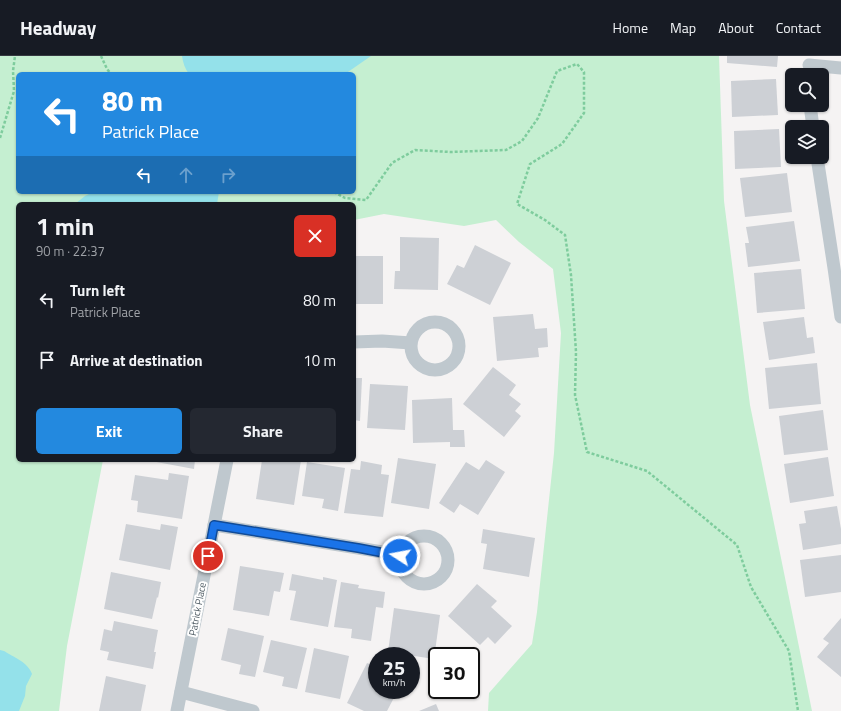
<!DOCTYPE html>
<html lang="en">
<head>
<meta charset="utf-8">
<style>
	:root { --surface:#171b24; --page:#242831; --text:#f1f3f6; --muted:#9ea1a6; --line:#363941; --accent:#2389df }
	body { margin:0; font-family:"Titillium Web",sans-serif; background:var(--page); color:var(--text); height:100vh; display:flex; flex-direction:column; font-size:15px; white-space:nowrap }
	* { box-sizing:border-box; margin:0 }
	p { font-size:13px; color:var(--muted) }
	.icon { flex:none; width:22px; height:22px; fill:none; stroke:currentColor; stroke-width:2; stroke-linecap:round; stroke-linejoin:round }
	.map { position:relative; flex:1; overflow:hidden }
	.details { position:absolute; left:16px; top:146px; width:340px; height:260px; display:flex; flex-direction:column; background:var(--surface); border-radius:6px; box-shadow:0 1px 3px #0004 }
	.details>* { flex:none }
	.top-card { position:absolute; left:16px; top:16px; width:340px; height:122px; border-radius:6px; box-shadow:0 1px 3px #0004; background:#2389df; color:#fff; overflow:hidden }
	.tools { position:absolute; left:785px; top:12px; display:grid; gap:8px }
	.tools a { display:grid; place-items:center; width:44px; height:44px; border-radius:6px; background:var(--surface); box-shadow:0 1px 3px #0004; font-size:20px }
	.speed { position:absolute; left:368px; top:591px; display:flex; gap:8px; font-size:20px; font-weight:700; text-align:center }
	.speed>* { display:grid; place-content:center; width:52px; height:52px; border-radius:50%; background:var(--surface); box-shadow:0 1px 3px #0004; line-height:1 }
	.speed small { font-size:10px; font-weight:400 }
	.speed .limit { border:2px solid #111; border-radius:6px; background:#fff; color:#111 }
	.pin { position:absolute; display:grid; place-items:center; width:34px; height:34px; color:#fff; margin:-17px; border:2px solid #fff; border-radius:50%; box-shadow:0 1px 4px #0007 }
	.me { position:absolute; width:44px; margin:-22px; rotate:281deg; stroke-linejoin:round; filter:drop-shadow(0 0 3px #0008) }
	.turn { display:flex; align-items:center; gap:14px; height:84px; padding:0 20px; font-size:18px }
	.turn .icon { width:52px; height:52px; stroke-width:2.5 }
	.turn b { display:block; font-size:28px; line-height:34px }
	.lanes { display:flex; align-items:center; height:38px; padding:0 20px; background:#0003; justify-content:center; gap:20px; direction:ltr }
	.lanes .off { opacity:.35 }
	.round { display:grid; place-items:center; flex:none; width:42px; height:42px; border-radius:6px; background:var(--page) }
	.head { display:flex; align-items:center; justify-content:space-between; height:68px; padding:0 20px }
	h1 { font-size:24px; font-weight:700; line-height:30px }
	.primary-button { display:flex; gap:8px; margin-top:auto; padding:8px 20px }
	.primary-button a { flex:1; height:46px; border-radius:6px; background:var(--accent); color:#fff; font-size:16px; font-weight:700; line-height:46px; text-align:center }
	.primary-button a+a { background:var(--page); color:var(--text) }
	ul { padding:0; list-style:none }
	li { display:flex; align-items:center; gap:12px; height:60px; padding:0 20px }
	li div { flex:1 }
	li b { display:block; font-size:15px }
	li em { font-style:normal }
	header { display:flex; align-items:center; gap:24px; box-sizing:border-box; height:56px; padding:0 20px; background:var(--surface); border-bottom:1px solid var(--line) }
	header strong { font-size:19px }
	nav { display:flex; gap:22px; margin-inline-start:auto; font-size:14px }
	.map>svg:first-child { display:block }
	.green { fill:#c5efd1; fill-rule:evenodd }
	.water { fill:#94e1ea }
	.building { fill:#cdd0d5 }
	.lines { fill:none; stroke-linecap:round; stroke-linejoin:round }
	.path { stroke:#7ecc9d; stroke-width:2.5; stroke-dasharray:3 2; stroke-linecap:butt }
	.street { stroke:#bfc8ce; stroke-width:13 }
	.route-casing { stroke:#114b97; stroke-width:10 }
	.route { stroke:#1a73e8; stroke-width:7 }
	.labels { text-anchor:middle; stroke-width:4; stroke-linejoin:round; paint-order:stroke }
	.street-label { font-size:10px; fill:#4b5860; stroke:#fff }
</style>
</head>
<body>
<header>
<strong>Headway</strong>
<nav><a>Home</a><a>Map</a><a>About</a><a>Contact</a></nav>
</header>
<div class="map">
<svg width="841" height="655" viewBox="0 0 841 655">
	<rect width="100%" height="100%" fill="#f5f3f3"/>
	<path class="green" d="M0,0H719L724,145L750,349L812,655H488L489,637L532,588L537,556L554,397L561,277L553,213L519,186L496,164L464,170L384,158L354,164V148H18V404H103L67,590L59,655H0ZM18,18H354V136H18Z"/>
	<g class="water">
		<path d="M182,0H371L345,18H189C185,13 183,7 182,0Z"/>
		<path d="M93,136H219L217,148H75L85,140Z"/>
		<path d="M0,594L4,595C13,601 28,606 32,618L26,630L25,640L19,655H0Z"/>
	</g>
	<g class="building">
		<path d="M727,0H778L777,11L727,7Z"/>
		<path d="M776,23L778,59L732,61L731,25Z"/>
		<path d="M779,73L781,111L735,113L734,75Z"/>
		<path d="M787,117L792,156L745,161L740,122Z"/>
		<path d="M794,165L800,205L748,211L745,187H749L746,171Z"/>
		<path d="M400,181L439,182L438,234L394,233L395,215H400Z"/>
		<path d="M475,189L511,207L490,249L447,228L457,209L464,212Z"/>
		<rect x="354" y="200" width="29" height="48"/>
		<path d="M801,213L805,253L757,257L754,217Z"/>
		<path d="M533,258L535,273L547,272L548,291L538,292L539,301L497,305L493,261Z"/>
		<path d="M804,261L807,282L813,281L815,297L769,304L763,266Z"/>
		<path d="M817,307L821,348L769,353L765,312Z"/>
		<path d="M493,311L516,329L509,339L521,348L515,355L521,360L504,381L463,348Z"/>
		<path d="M354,322H362L360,365L354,364Z"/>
		<path d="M370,328L408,330L405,374L367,372Z"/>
		<path d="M452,342L453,374H464L465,391H450V386L413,387L412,344Z"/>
		<path d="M823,354L828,394L784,399L779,360Z"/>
		<path d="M828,401L834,440L790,447L784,408Z"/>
		<path d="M398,402L436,408L429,453L391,447Z"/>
		<path d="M151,404H195L194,413L151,405Z"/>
		<path d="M262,404H301L294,449L256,443Z"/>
		<path d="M486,404L505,416L478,459L460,448L454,457L439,447L466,406L479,414Z"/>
		<path d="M361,405L382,409L381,418L389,419L383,461L344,457L351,413L360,414Z"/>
		<path d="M307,406L345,412L338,455L322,452L324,443L302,440Z"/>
		<path d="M169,417L189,420L182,463L137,456L138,445L131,444L135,419L168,424Z"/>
		<path d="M837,450L841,473V488L803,494L799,468L806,467L804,455Z"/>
		<path d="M126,468L160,474L161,468L178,471L170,514L119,504Z"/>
		<path d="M483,473L535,482L529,521L483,513L487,488L481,487Z"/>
		<path d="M841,499V536L805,541L800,504Z"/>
		<path d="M240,510L284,517L280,536L274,535L269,560L233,554Z"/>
		<path d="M111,516L161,526L158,542L157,541L152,563L104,553Z"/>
		<path d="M292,518L323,524V521L337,524L328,571L290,564L296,535L289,534Z"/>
		<path d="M341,526L359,529L358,532L385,536L383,552L376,551L371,585L351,582L352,573L334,571Z"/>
		<path d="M477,528L497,545L491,551L512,570L495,588L488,581L480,589L448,560Z"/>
		<path d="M394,552L440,559L434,603L388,596Z"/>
		<path d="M841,562V621L817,601L829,587L823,583Z"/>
		<path d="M114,565L158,574L154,596H156L153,613L107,604L109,596L100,594L104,573L112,575Z"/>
		<path d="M228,572L264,580L255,621L239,618L241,609L221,604Z"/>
		<path d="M271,584L307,592L297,633L282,630L284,621L263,616Z"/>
		<path d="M314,592L349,600L340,643L305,636Z"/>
		<path d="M367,607L377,611V634H398L387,655H364L347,647Z"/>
		<path d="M106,620L146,629L141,655H99Z"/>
		<path d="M436,648L439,655H419Z"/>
	</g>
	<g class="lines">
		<g class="path">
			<path d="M101,0L107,13L111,18"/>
			<path d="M0,82L14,35L13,15L15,0"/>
			<path d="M334,136L345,142L366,144L392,107L415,94L450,96L506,94L522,85L538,62L557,15L577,8L584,16V57L562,88L530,108L517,148L545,164L565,179L571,219L576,296L575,339L587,396L647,415L737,489L751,531L789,595L798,655"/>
		</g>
		<g class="street">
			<path d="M809,9L841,12"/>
			<path d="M810,49L813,71"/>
			<path d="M817,101L834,212L841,261"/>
			<circle cx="435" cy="290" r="24"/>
			<path d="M354,286L382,285L411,287"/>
			<path d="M214,469L358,492L400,499"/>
			<circle cx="424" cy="504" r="24"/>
			<path d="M181,636L253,655"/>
			<path d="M177,655L227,404"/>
		</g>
	</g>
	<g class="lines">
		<defs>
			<path id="route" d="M208,500L214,469L358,492L400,500"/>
		</defs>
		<use href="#route" class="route-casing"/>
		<use href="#route" class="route"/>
	</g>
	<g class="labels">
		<g class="street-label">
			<text transform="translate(197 553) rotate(-79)" y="4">Patrick Place</text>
		</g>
	</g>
</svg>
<div class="tools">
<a><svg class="icon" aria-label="search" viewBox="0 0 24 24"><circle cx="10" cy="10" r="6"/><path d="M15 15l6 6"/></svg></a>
<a><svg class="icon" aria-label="layers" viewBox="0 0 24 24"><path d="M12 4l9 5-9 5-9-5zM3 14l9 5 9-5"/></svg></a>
</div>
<div class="speed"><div>25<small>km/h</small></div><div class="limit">30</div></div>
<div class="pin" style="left:208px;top:500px;background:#d93025"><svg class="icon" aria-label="arrive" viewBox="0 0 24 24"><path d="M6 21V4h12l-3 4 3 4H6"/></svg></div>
<svg class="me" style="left:400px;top:500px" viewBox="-20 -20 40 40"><circle r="17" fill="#1a73e8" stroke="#fff" stroke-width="3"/><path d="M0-11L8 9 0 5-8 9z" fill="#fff"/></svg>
<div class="top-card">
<div class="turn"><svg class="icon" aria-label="left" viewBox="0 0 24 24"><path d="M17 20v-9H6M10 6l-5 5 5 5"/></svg><div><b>80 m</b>Patrick Place</div></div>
<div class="lanes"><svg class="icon" aria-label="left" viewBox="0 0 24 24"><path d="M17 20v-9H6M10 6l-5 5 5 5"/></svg><svg class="icon off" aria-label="ahead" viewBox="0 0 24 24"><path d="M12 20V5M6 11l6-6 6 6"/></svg><svg class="icon off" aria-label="right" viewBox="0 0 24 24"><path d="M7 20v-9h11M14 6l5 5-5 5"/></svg></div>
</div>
<section class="details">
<div class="head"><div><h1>1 min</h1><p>90 m · 22:37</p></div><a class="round" style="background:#d93025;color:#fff"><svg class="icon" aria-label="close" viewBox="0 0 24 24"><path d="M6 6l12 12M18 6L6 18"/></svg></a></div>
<ul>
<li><svg class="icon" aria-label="left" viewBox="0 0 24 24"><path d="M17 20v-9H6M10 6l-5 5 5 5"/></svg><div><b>Turn left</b><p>Patrick Place</p></div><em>80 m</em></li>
<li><svg class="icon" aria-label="arrive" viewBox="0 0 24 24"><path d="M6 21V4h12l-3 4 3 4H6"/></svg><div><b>Arrive at destination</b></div><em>10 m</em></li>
</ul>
<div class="primary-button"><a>Exit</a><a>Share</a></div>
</section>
</div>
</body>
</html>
